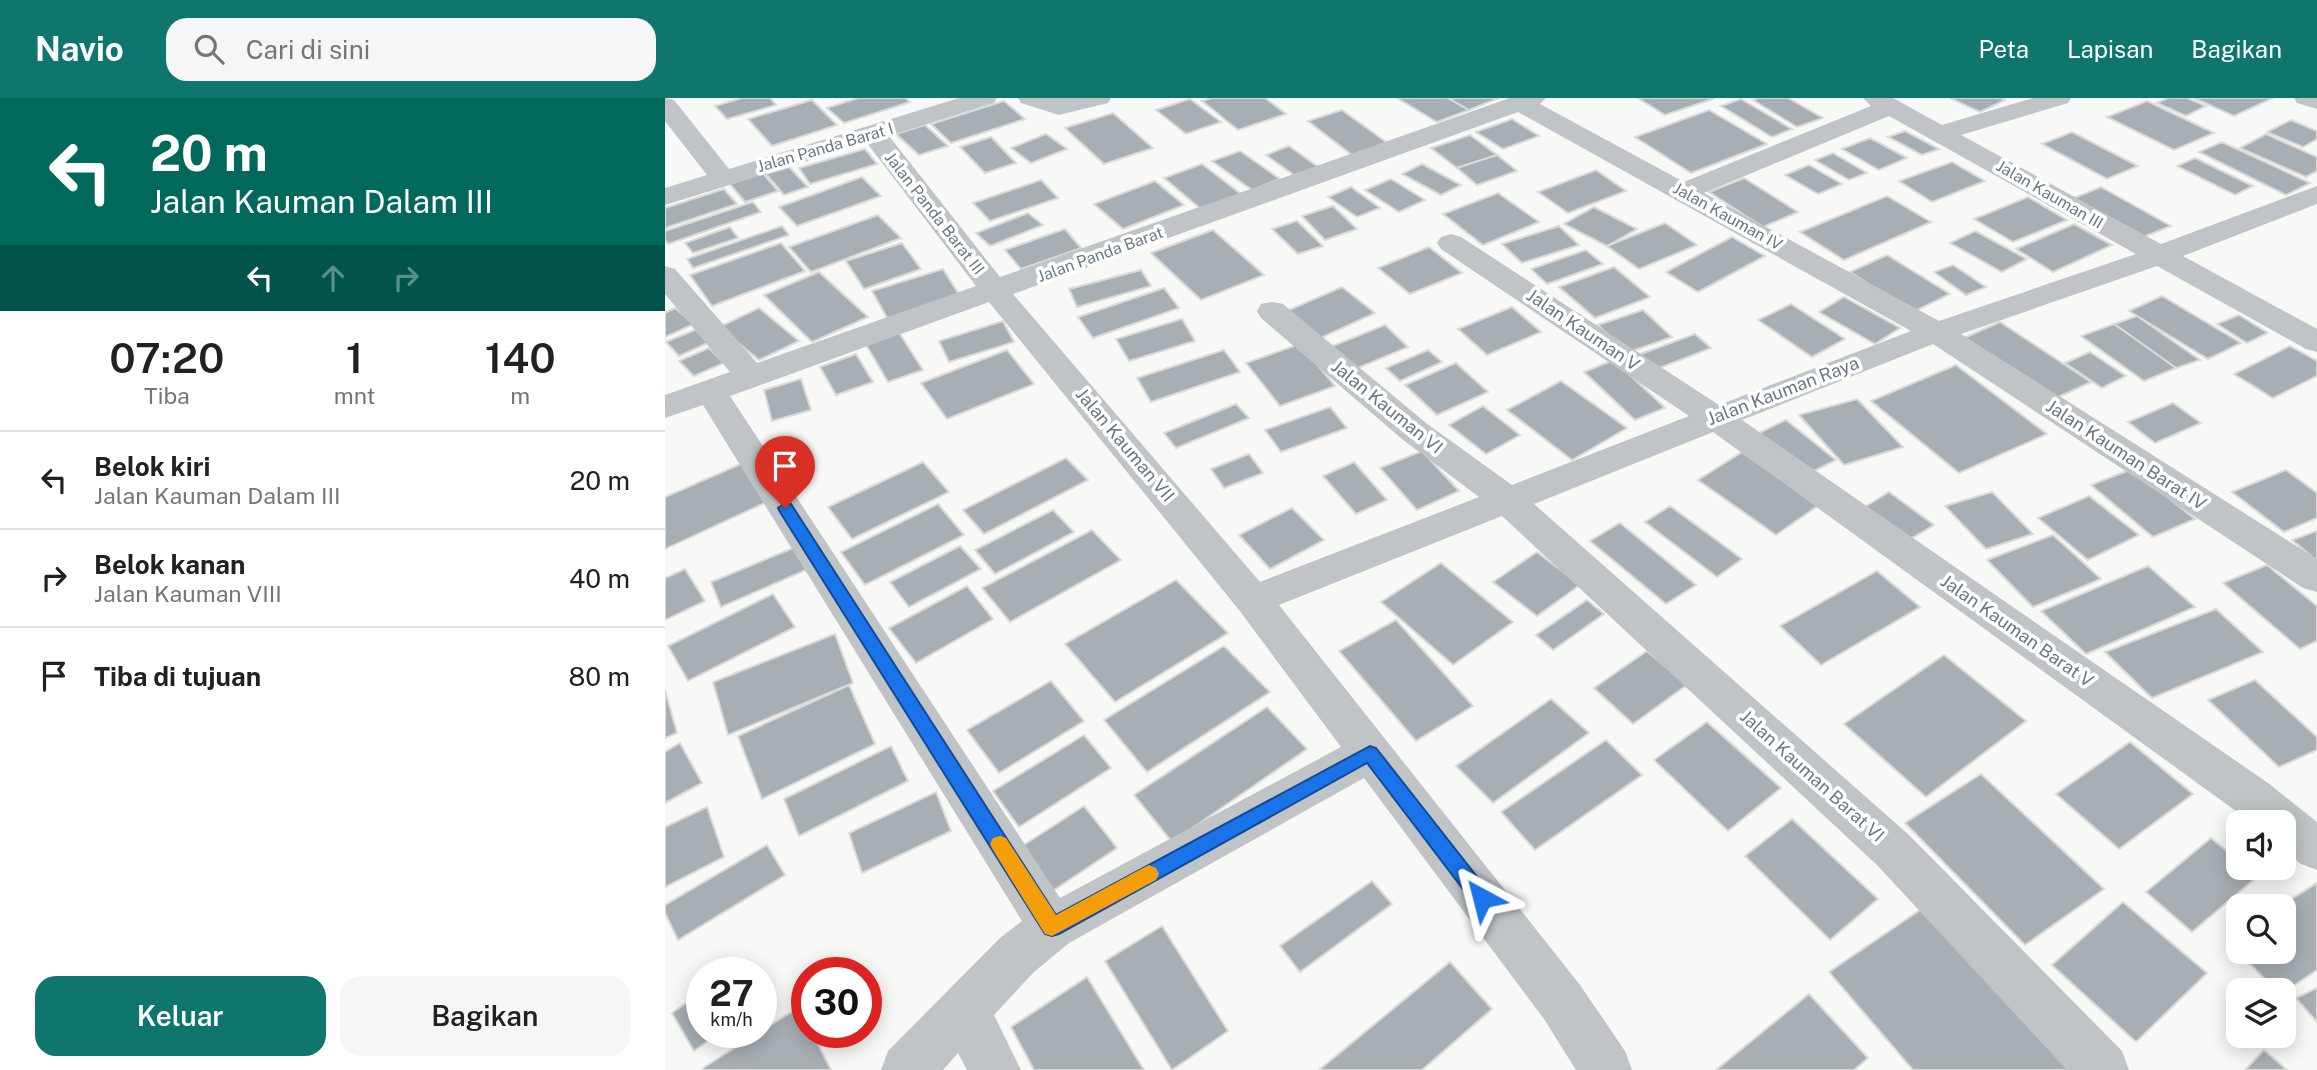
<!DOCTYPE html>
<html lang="id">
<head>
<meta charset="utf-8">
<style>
	:root { --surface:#fff; --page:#f6f6f6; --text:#202124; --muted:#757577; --line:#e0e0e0; --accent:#0f766e }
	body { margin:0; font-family:"Public Sans",sans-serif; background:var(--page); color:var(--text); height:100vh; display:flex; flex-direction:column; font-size:26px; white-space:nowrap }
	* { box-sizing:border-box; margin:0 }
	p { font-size:23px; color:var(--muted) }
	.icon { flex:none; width:38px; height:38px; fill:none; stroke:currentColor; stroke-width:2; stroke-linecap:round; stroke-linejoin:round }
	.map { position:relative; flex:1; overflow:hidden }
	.side { display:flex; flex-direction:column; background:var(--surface); width:665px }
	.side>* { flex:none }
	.guide { background:#00695c; color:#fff; overflow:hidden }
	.buttons { position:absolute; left:1561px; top:712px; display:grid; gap:14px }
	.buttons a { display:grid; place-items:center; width:70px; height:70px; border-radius:14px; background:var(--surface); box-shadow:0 4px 18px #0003; font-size:35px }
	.speed { position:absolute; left:21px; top:859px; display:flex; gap:14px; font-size:35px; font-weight:700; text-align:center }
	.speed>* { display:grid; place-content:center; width:91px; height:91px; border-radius:50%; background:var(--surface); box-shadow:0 4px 18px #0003; line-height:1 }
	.speed small { font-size:18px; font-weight:400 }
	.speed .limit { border:10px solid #d22; background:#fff; color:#111 }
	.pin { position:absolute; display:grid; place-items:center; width:60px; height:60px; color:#fff; margin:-72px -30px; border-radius:50% 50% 50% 0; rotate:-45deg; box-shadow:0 0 7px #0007 }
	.pin .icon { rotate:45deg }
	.me { position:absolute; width:77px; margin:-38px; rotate:322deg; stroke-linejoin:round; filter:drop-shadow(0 0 5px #0008) }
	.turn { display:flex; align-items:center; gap:24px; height:147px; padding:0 35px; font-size:32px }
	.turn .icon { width:91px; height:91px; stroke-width:2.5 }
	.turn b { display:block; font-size:49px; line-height:60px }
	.lanes { display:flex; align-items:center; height:66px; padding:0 35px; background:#0003; justify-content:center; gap:35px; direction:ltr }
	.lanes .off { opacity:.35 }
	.eta { display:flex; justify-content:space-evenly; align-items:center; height:119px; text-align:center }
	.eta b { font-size:42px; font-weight:600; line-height:49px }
	.cta { display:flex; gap:14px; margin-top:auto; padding:14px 35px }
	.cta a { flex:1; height:80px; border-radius:21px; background:var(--accent); color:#fff; font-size:28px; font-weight:600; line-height:80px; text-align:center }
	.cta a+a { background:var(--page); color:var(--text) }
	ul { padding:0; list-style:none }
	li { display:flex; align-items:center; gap:21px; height:98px; padding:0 35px; border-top:2px solid var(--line) }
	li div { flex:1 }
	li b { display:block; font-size:26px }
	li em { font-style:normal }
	header { display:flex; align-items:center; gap:42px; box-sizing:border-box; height:98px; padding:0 35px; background:var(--accent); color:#fff }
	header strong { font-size:33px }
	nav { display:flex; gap:38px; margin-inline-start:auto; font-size:24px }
	.search { width:490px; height:63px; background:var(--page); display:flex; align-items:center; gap:18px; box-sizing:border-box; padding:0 24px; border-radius:21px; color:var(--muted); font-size:26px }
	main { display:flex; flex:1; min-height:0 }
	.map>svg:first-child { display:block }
	.building { fill:#a8afb4; stroke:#dadad8; stroke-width:2 }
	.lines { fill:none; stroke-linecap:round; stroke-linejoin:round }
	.minor { fill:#c0c4c7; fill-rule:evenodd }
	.route { fill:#1a73e8; stroke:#114b97; stroke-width:2 }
	.slow { fill:#f59e0b }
	.labels { text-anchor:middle; stroke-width:7; stroke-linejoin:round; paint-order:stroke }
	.far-street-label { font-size:16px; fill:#6a7884; stroke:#fff }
	.street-label { font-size:18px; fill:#6a7884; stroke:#fff }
</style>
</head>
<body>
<header>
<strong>Navio</strong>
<div class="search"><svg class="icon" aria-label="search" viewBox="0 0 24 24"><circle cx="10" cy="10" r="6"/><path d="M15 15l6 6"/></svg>Cari di sini</div>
<nav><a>Peta</a><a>Lapisan</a><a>Bagikan</a></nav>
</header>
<main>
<section class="side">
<div class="guide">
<div class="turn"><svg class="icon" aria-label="left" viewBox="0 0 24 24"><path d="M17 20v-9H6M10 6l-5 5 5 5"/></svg><div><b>20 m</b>Jalan Kauman Dalam III</div></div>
<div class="lanes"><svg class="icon" aria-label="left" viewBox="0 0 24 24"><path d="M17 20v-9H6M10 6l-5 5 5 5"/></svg><svg class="icon off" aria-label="ahead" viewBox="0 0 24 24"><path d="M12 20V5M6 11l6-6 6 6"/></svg><svg class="icon off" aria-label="right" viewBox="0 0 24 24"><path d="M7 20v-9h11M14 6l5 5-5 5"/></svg></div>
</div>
<div class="eta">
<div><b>07:20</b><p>Tiba</p></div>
<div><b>1</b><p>mnt</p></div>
<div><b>140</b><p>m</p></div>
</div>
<ul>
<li><svg class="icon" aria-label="left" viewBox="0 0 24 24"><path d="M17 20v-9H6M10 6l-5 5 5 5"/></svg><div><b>Belok kiri</b><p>Jalan Kauman Dalam III</p></div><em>20 m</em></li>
<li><svg class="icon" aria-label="right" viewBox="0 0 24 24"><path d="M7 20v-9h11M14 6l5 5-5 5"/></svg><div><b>Belok kanan</b><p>Jalan Kauman VIII</p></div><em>40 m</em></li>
<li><svg class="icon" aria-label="arrive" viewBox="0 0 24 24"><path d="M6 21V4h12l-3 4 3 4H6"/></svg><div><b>Tiba di tujuan</b></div><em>80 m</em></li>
</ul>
<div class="cta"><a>Keluar</a><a>Bagikan</a></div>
</section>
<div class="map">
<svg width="1652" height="972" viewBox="0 0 1652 972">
	<rect width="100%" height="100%" fill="#f8f8f6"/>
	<g class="building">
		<path d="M77,0H105L111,7L62,21L50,8Z"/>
		<path d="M193,0H240L245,4L179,25L162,10Z"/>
		<path d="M547,0H600L621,16L573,32L537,3Z"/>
		<path d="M732,0H783L804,12L772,24Z"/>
		<path d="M783,0H834L804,12Z"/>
		<path d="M973,0H1047L1048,1L1000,17Z"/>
		<path d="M1094,0H1123L1158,20L1132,29L1088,2Z"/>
		<path d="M1285,0H1336L1340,2L1315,14Z"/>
		<path d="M1503,0H1522L1541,8L1521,18L1492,5Z"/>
		<path d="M1529,0H1608L1569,18Z"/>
		<path d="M525,1L556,24L521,36L491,12Z"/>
		<path d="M1076,1L1127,31L1107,39L1056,8Z"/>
		<path d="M147,2L172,27L107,48L83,21Z"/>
		<path d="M339,3L360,21L286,45L266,26Z"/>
		<path d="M1482,3L1549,35L1509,52L1442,19Z"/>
		<path d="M677,12L725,47L691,60L643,23Z"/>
		<path d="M1044,12L1102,46L1026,75L970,39Z"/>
		<path d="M448,15L488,50L439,66L400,30Z"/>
		<path d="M847,21L874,38L838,51L811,34Z"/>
		<path d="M1626,22L1652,33V41L1638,49L1602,34Z"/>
		<path d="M260,27L283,48L254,57L231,36Z"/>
		<path d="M1240,33L1274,51L1257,57L1223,39Z"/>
		<path d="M1407,34L1473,68L1442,81L1377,46Z"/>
		<path d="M381,36L402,51L366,65L346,50Z"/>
		<path d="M1601,36L1652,59V73L1641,79L1575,50Z"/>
		<path d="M805,37L832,57L792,70L766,50Z"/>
		<path d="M326,39L351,65L320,75L295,49Z"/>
		<path d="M1205,40L1242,60L1214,72L1177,51Z"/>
		<path d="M1557,44L1645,85L1621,97L1534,54Z"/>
		<path d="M624,48L656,71L633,80L601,57Z"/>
		<path d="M200,51L212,66L145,86L134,70Z"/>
		<path d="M575,53L615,81L587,92L547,63Z"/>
		<path d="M1168,55L1202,75L1184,82L1150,62Z"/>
		<path d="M832,57L852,73L812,87L792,70Z"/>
		<path d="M1530,60L1588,88L1570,97L1512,68Z"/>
		<path d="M1287,64L1320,83L1267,104L1234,83Z"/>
		<path d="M537,66L576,96L536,111L499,80Z"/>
		<path d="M757,66L796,87L776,97L737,76Z"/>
		<path d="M1144,67L1177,86L1153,96L1120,77Z"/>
		<path d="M124,69L143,89L119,97L101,76Z"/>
		<path d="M931,72L961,93L903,115L873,94Z"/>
		<path d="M96,73L113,93L80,104L63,84Z"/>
		<path d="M197,79L216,98L132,128L114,109Z"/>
		<path d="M1079,80L1133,114L1098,129L1044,94Z"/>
		<path d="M726,81L760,102L734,114L700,92Z"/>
		<path d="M376,82L393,100L325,123L308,105Z"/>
		<path d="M490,83L519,107L458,131L429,106Z"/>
		<path d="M686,89L715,110L692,119L663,99Z"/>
		<path d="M1436,89L1506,128L1473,141L1404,102Z"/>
		<path d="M59,91L72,106L0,130V110Z"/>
		<path d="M833,95L874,124L818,147L778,116Z"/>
		<path d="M1222,98L1266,124L1179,162L1135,134Z"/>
		<path d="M1363,99L1402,122L1348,144L1309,121Z"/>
		<path d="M88,104L96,114L3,146L0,142V133Z"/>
		<path d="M668,108L692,131L660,142L637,118Z"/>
		<path d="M929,109L972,131L942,148L899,126Z"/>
		<path d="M363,115L378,127L325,148L311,135Z"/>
		<path d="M213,117L236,140L146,174L124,149Z"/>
		<path d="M632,123L658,148L633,156L607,131Z"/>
		<path d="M1000,125L1032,147L974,171L942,148Z"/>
		<path d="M1409,126L1447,147L1388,174L1351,151Z"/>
		<path d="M117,128L124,137L28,170L22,161Z"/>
		<path d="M894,128L914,147L857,165L837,146Z"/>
		<path d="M65,129L73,140L28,155L20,145Z"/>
		<path d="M400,131L416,150L356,171L340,152Z"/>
		<path d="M548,132L599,177L536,202L486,155Z"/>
		<path d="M1310,133L1362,161L1337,174L1285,145Z"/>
		<path d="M1067,139L1100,158L1033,194L1001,174Z"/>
		<path d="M116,145L140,173L47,208L25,177Z"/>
		<path d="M237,145L256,171L199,191L181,163Z"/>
		<path d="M764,149L797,175L745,196L713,170Z"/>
		<path d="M921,152L938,166L882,186L866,171Z"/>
		<path d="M1222,157L1285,196L1248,214L1185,174Z"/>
		<path d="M1288,167L1321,189L1301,197L1269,174Z"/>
		<path d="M949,169L985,199L930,220L894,189Z"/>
		<path d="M278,171L296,200L224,223L207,193Z"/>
		<path d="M476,172L486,188L412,209L404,191Z"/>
		<path d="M154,174L203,219L147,244L99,197Z"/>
		<path d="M677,189L710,215L649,243L617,215Z"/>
		<path d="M499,190L514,210L428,240L413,219Z"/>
		<path d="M1497,198L1576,245L1543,261L1464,213Z"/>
		<path d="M1179,199L1235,230L1210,246L1154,214Z"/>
		<path d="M1126,206L1180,241L1147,259L1093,222Z"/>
		<path d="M847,209L876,234L822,257L793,231Z"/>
		<path d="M10,210L29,226L0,239V215Z"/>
		<path d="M94,210L134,243L94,262L54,229Z"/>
		<path d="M978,212L1007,239L961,255L933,227Z"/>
		<path d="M1574,217L1603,235L1582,245L1552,226Z"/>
		<path d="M1472,218L1535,262L1511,270L1449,226Z"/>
		<path d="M517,221L530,243L464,263L451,241Z"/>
		<path d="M338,223L349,244L284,264L274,243Z"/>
		<path d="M1335,224L1426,284L1389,301L1299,240Z"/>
		<path d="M1449,226L1511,270L1479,283L1416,238Z"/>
		<path d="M720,227L743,249L688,272L665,249Z"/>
		<path d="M32,231L45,244L14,258L1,244Z"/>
		<path d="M233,233L258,272L223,284L200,245Z"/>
		<path d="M1030,236L1046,250L989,272L973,257Z"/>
		<path d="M635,246L670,288L615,308L581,265Z"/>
		<path d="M1625,248L1652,263V278L1608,300L1569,276Z"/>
		<path d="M44,250L59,265L29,278L14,263Z"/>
		<path d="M342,252L369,286L282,321L256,285Z"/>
		<path d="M559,252L575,274L486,304L472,280Z"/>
		<path d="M763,252L777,264L735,283L721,270Z"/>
		<path d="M1425,254L1461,278L1437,290L1400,265Z"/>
		<path d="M191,256L208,284L171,297L155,269Z"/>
		<path d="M949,262L1000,310L970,322L919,274Z"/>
		<path d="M791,265L823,294L772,317L740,287Z"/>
		<path d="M1291,267L1382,336L1294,375L1206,303Z"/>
		<path d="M136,281L146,312L107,323L99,292Z"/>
		<path d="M896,283L962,330L907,362L842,312Z"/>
		<path d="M1192,301L1238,349L1179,367L1134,317Z"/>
		<path d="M1508,305L1536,325L1490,345L1463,324Z"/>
		<path d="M571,306L584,320L511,350L499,335Z"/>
		<path d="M818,308L855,337L821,356L784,327Z"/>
		<path d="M665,309L682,330L616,354L600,332Z"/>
		<path d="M1121,322L1171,362L1143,376L1094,335Z"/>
		<path d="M757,353L794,393L752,412L715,370Z"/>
		<path d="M1077,354L1154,407L1111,437L1033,382Z"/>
		<path d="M584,356L598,375L559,390L546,371Z"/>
		<path d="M401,360L423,382L319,436L298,412Z"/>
		<path d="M258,364L284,394L187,441L163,409Z"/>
		<path d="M689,364L722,402L691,416L658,378Z"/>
		<path d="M78,365L106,402L0,451V399Z"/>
		<path d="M1467,371L1530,421L1488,439L1426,387Z"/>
		<path d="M1621,372L1652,395V420L1619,434L1567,394Z"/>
		<path d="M1224,394L1269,427L1242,443L1198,410Z"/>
		<path d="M1327,394L1368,436L1321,451L1280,408Z"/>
		<path d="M1424,398L1474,437L1423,462L1373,420Z"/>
		<path d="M273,406L299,437L200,487L176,454Z"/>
		<path d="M1005,408L1077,461L1052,479L980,424Z"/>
		<path d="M627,410L659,442L605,471L574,437Z"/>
		<path d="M388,412L409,434L330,476L310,452Z"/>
		<path d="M955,425L1031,487L1001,506L925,443Z"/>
		<path d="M427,432L456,462L345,524L317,490Z"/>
		<path d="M1652,433V463L1627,442Z"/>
		<path d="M1388,437L1436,481L1368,509L1322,462Z"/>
		<path d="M133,448L143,471L56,509L46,484Z"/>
		<path d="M295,448L316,471L244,509L225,484Z"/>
		<path d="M872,454L915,487L872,518L828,484Z"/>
		<path d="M776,465L848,524L788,567L716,504Z"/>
		<path d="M1602,467L1652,508V543L1635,551L1558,485Z"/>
		<path d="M1483,468L1530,509L1421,556L1376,513Z"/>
		<path d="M20,471L40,503L0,522V480Z"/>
		<path d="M1212,473L1255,509L1156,567L1115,528Z"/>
		<path d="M511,482L563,535L450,604L400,546Z"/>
		<path d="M302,488L328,521L251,565L224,530Z"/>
		<path d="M108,496L130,529L23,583L3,548Z"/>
		<path d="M922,502L939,516L888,552L871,537Z"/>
		<path d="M1551,511L1598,554L1487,600L1440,554Z"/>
		<path d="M731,522L808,608L751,643L674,553Z"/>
		<path d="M170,536L188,585L63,637L48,584Z"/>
		<path d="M559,548L605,594L482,674L439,622Z"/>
		<path d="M982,553L1022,587L968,626L929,590Z"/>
		<path d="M1279,557L1361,623L1261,699L1179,626Z"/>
		<path d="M1590,582L1652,639V652L1614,669L1543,602Z"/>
		<path d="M386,583L419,623L334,675L302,632Z"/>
		<path d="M184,587L210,646L97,701L73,638Z"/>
		<path d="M0,592L12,635L0,640Z"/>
		<path d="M886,601L924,635L828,705L791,668Z"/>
		<path d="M602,609L642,651L507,744L469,697Z"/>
		<path d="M1042,624L1116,690L1063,733L989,662Z"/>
		<path d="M419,637L446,670L354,729L328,693Z"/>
		<path d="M941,642L977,677L870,752L836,714Z"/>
		<path d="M1465,644L1528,696L1454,751L1391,696Z"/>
		<path d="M15,645L37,685L0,705V654Z"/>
		<path d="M226,648L243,683L134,738L119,701Z"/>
		<path d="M1316,676L1439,791L1360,847L1240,725Z"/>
		<path d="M271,694L286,733L197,775L184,735Z"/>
		<path d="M419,708L452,750L377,800L345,756Z"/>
		<path d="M42,709L59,759L0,789V729Z"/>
		<path d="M1127,721L1213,801L1165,842L1080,758Z"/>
		<path d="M1546,740L1573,762V770H1583L1593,778L1527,834L1481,794Z"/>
		<path d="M102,747L120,777L13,842L0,815V807Z"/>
		<path d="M707,783L727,806L635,874L615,848Z"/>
		<path d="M1652,785V872L1619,894L1611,892L1562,843L1573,835V854H1619V808H1615Z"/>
		<path d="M1458,804L1542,875L1471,944L1387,867Z"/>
		<path d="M1261,808L1417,972H1248L1164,874Z"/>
		<path d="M497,828L563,933L507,972L440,863Z"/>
		<path d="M785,864L827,911L757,972H654Z"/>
		<path d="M422,879L479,972H369L346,929Z"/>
		<path d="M1652,890V924L1631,900Z"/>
		<path d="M37,894V934H55L29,953L7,915Z"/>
		<path d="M1144,896L1203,960L1189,972H1051Z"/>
		<path d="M134,909L142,924V934H147L166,972H39L38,970Z"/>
		<path d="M1599,952L1622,972H1580Z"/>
	</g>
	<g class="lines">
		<g class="minor">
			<path d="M0,0L9,2L64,71L294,0H332L329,5L224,38L335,179L845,0H881L875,6L1019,84L1206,8L1198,0H1228L1277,27L1368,0H1406L1403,5L1296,37L1496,146L1652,88V106L1518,158L1652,231V254L1641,251L1492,168L1296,236L1652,461V494L1638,490L1268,246L1077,322L1603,685L1652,724V772L1636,766L1619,752V724H1586L1048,334L869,406L1244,737L1457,953L1464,972H1402L1212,767L837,418L614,507L915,887L960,953L967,972H911L879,921L699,680L404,845L369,874L329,917L356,972H302L293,955L278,972H216L223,953L335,840L357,823L38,307L0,320V297L65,274L0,196V168L10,171L92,265L311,188L202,45L0,107V90L42,77L0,23ZM853,14L1246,233L1054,307L796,139L786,136L776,139L772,145L776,151L1024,318L847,387L761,325L618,206L607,204L596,206L592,213L596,220L737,341L814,399L595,484L348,196ZM1224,18L1471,156L1274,223L1039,95ZM324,204L574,512L676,649L395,800L65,298Z"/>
			<path d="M353,0H446L443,5L394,17L356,5Z"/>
			<path d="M1629,0H1652V11L1632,5Z"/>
		</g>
	</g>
	<path class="route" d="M120,405L126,406L391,817L705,648L711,650L824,794L827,800L824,807L817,809L810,807L702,665L394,836L387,838L380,836L115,414L113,410Z"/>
	<path class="slow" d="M335,738L341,740L391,817L478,770L484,767L491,770L494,776L491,782L387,838L380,836L328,752L325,746L328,740Z"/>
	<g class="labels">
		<g class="far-street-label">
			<text transform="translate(160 49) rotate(-16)" y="6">Jalan Panda Barat I</text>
			<text transform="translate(1385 96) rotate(30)" y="6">Jalan Kauman III</text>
			<text transform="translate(270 115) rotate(52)" y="6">Jalan Panda Barat III</text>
			<text transform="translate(1063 118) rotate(29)" y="6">Jalan Kauman IV</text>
			<text transform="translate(435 156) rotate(-20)" y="6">Jalan Panda Barat</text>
		</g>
		<g class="street-label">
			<text transform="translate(918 232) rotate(34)" y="6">Jalan Kauman V</text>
			<text transform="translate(1118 293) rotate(-21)" y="6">Jalan Kauman Raya</text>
			<text transform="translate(722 309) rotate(39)" y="6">Jalan Kauman VI</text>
			<text transform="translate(460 347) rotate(50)" y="6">Jalan Kauman VII</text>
			<text transform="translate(1461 357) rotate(33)" y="6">Jalan Kauman Barat IV</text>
			<text transform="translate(1352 533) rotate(35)" y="6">Jalan Kauman Barat V</text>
			<text transform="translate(1147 678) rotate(42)" y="6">Jalan Kauman Barat VI</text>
		</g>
	</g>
</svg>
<div class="buttons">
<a><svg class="icon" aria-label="sound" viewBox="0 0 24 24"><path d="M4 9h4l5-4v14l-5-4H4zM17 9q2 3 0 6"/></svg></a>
<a><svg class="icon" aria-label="search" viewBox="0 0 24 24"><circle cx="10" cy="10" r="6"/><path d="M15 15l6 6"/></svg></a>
<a><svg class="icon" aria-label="layers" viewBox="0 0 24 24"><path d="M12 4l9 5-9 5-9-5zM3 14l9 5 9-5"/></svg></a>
</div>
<div class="speed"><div>27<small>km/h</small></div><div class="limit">30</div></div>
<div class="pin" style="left:120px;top:410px;background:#d93025"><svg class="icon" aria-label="arrive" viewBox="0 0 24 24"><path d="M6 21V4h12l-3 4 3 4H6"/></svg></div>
<svg class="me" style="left:817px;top:800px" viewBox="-20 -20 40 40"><path d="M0-17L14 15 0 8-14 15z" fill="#1a73e8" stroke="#fff" stroke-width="4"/></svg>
</div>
</main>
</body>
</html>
